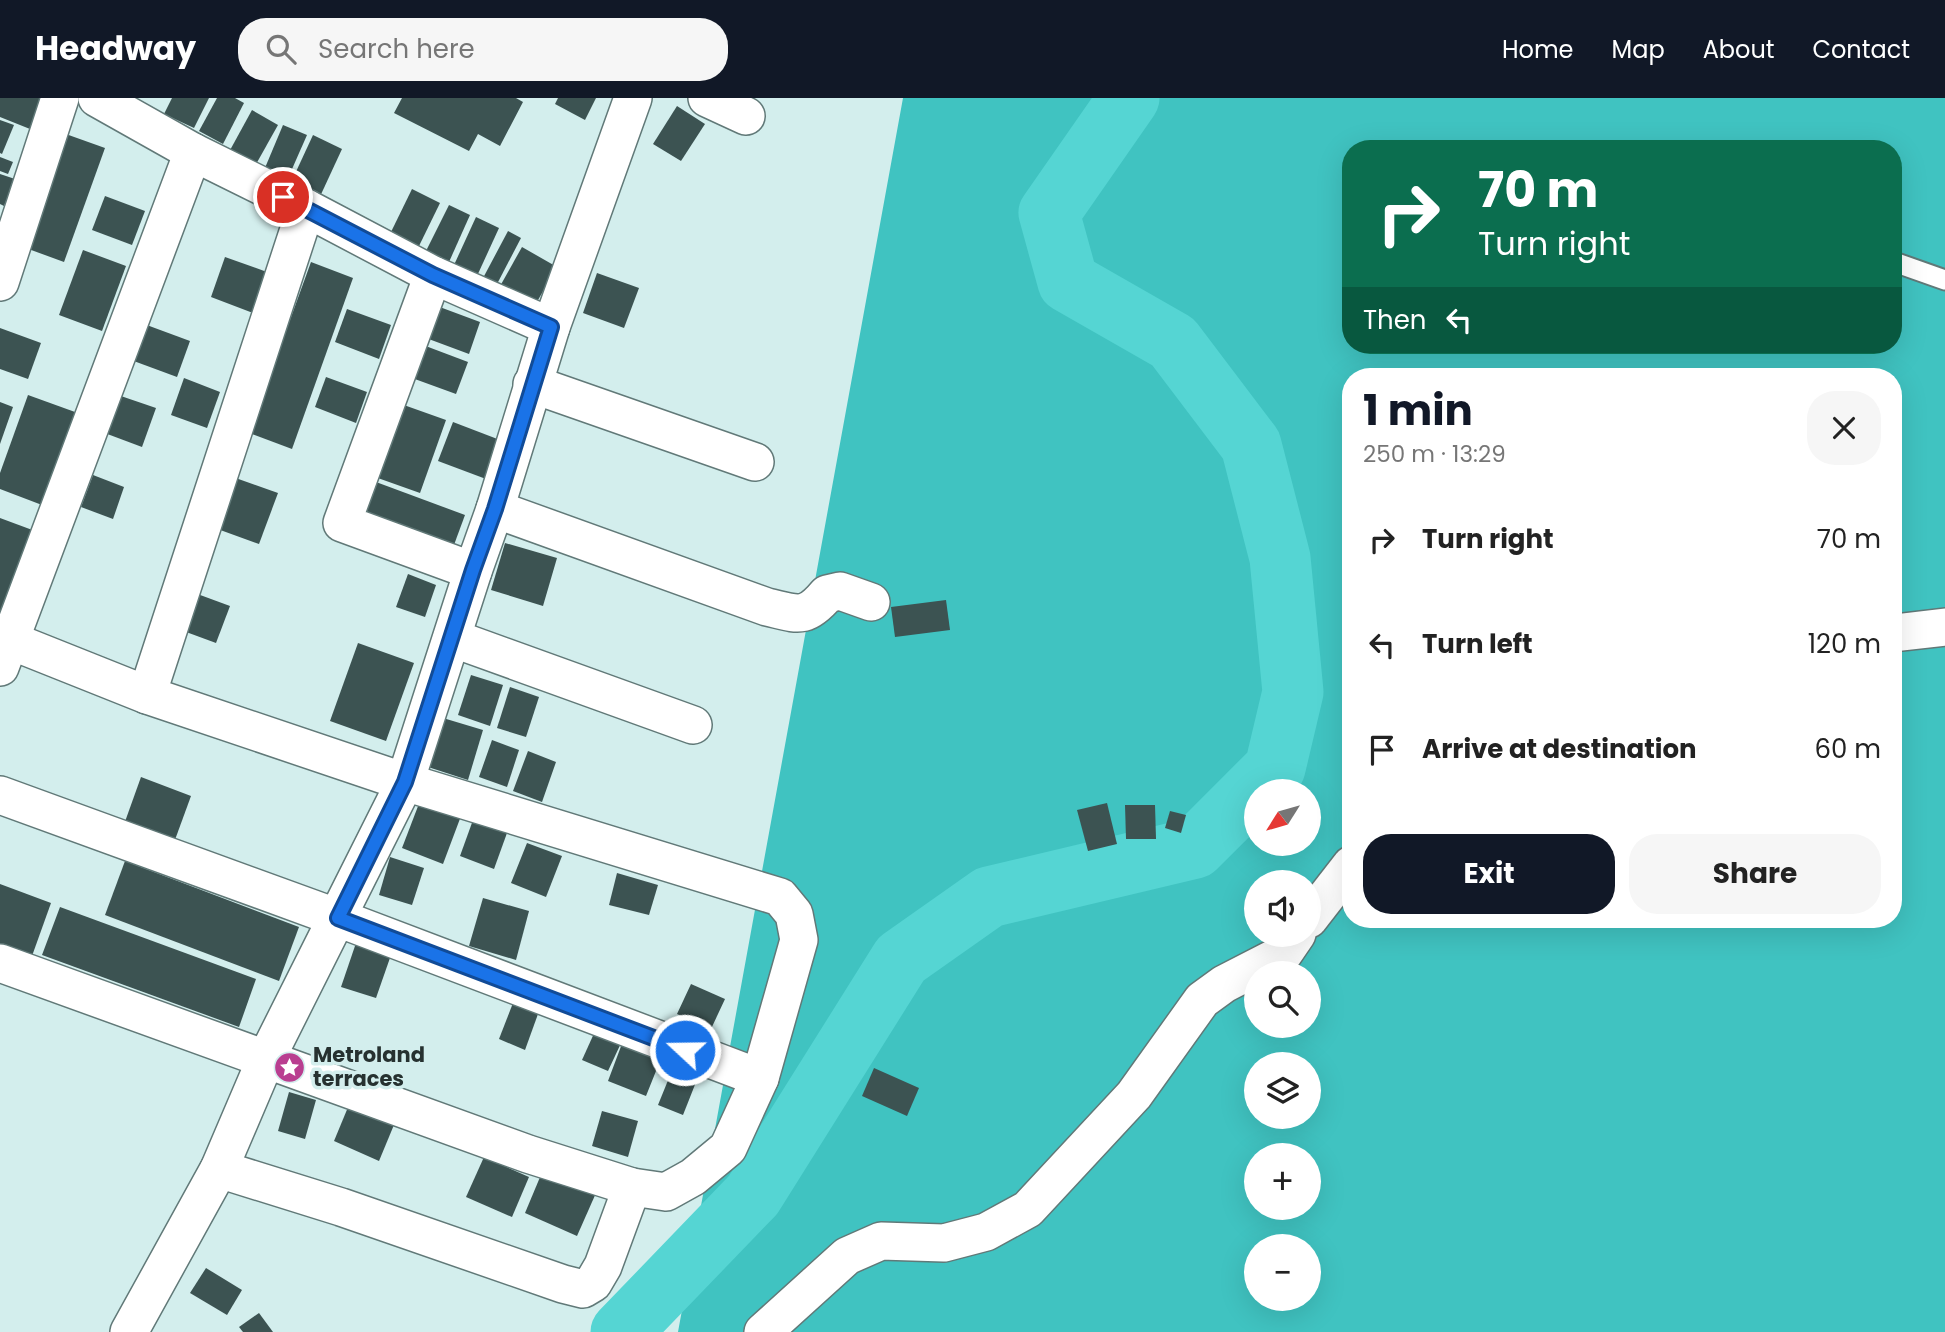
<!DOCTYPE html>
<html lang="en">
<head>
<meta charset="utf-8">
<style>
	:root { --surface:#fff; --page:#f6f6f6; --text:#222; --muted:#767676; --accent:#111827 }
	body { margin:0; font-family:Poppins,sans-serif; background:var(--page); color:var(--text); height:100vh; display:flex; flex-direction:column; font-size:26px; white-space:nowrap }
	* { box-sizing:border-box; margin:0 }
	p { font-size:23px; color:var(--muted) }
	.icon { flex:none; width:38px; height:38px; fill:none; stroke:currentColor; stroke-width:2; stroke-linecap:round; stroke-linejoin:round }
	.map { position:relative; flex:1; overflow:hidden }
	.drawer { position:absolute; left:1342px; top:270px; width:560px; height:560px; display:flex; flex-direction:column; background:var(--surface); border-radius:28px; box-shadow:0 7px 28px #0002 }
	.drawer>* { flex:none }
	.guide { position:absolute; left:1342px; top:42px; width:560px; height:214px; border-radius:28px; box-shadow:0 7px 28px #0002; background:#0b6e4f; color:#fff; overflow:hidden }
	.needle { width:46px; rotate:233deg }
	.fabs { position:absolute; left:1244px; top:681px; display:grid; gap:14px }
	.fabs a { display:grid; place-items:center; width:77px; height:77px; border-radius:50%; background:var(--surface); box-shadow:0 7px 28px #0002; font-size:35px }
	.pin { position:absolute; display:grid; place-items:center; width:60px; height:60px; color:#fff; margin:-30px; border:4px solid #fff; border-radius:50%; box-shadow:0 2px 7px #0007 }
	.me { position:absolute; width:77px; margin:-38px; rotate:291deg; stroke-linejoin:round; filter:drop-shadow(0 0 5px #0008) }
	.turn { display:flex; align-items:center; gap:24px; height:147px; padding:0 21px; font-size:32px }
	.turn .icon { width:91px; height:91px; stroke-width:2.5 }
	.turn b { display:block; font-size:49px; line-height:60px }
	.then { display:flex; align-items:center; height:66px; padding:0 21px; background:#0003; gap:14px; font-size:26px }
	.round { display:grid; place-items:center; flex:none; width:74px; height:74px; border-radius:28px; background:var(--page) }
	.headline { display:flex; align-items:center; justify-content:space-between; height:119px; padding:0 21px }
	h1 { font-size:42px; font-weight:700; line-height:52px; color:var(--accent) }
	.cta { display:flex; gap:14px; margin-top:auto; padding:14px 21px }
	.cta a { flex:1; height:80px; border-radius:28px; background:var(--accent); color:#fff; font-size:28px; font-weight:700; line-height:80px; text-align:center }
	.cta a+a { background:var(--page); color:var(--text) }
	ul { padding:0; list-style:none }
	li { display:flex; align-items:center; gap:21px; height:105px; padding:0 21px }
	li div { flex:1 }
	li b { display:block; font-size:26px }
	li em { font-style:normal }
	header { display:flex; align-items:center; gap:42px; box-sizing:border-box; height:98px; padding:0 35px; background:var(--accent); color:#fff }
	header strong { font-size:33px }
	nav { display:flex; gap:38px; margin-inline-start:auto; font-size:24px }
	.search { width:490px; height:63px; background:var(--page); display:flex; align-items:center; gap:18px; box-sizing:border-box; padding:0 24px; border-radius:28px; color:var(--muted); font-size:26px }
	.map>svg:first-child { display:block }
	.forest { fill:#40c3c1; fill-rule:evenodd }
	.lines { fill:none; stroke-linecap:round; stroke-linejoin:round }
	.river { stroke:#55d5d3; stroke-width:61 }
	.building { fill:#3c5352 }
	.lane-casing { stroke:#617978; stroke-width:23 }
	.street-casing { stroke:#617978; stroke-width:40 }
	.lane { stroke:#fff; stroke-width:19 }
	.street { stroke:#fff; stroke-width:37 }
	.route-casing { stroke:#114b97; stroke-width:18 }
	.route { stroke:#1a73e8; stroke-width:12 }
	.labels { text-anchor:middle; stroke-width:7; stroke-linejoin:round; paint-order:stroke }
	.poi-label { font-size:21px; font-weight:bold; fill:#263130; stroke:#d3eeed; text-anchor:start }
</style>
</head>
<body>
<header>
<strong>Headway</strong>
<div class="search"><svg class="icon" aria-label="search" viewBox="0 0 24 24"><circle cx="10" cy="10" r="6"/><path d="M15 15l6 6"/></svg>Search here</div>
<nav><a>Home</a><a>Map</a><a>About</a><a>Contact</a></nav>
</header>
<div class="map">
<svg width="1945" height="1234" viewBox="0 0 1945 1234">
	<rect width="100%" height="100%" fill="#d3eeed"/>
	<path class="forest" d="M903,0H1945V1234H678ZM1351,51H1894V247H1351ZM1351,278H1894V821H1351ZM1256,693H1309V746H1256ZM1256,784H1309V836H1256ZM1256,875H1309V928H1256ZM1256,966H1309V1018H1256ZM1256,1057H1309V1110H1256ZM1256,1148H1309V1200H1256Z"/>
	<g class="lines">
		<path class="river" d="M621,1234L753,1097L901,861L989,799L1195,750L1275,670L1293,594L1280,460L1251,347L1173,244L1068,184L1049,115L1129,0"/>
	</g>
	<g class="building">
		<path d="M0,0H42L30,31L0,19Z"/>
		<path d="M172,0H209L194,30L164,16Z"/>
		<path d="M217,0H235L244,5L223,46L199,33Z"/>
		<path d="M402,0H516L523,4L500,48L478,36L469,53L394,15Z"/>
		<path d="M558,0H596L585,22L555,6Z"/>
		<path d="M677,8L705,26L681,63L653,46Z"/>
		<path d="M252,12L278,27L255,68L229,54Z"/>
		<path d="M0,22L14,27L2,56L0,55Z"/>
		<path d="M283,27L307,37L285,87L262,77Z"/>
		<path d="M63,35L105,50L64,164L23,149Z"/>
		<path d="M313,37L342,51L317,105L288,91Z"/>
		<path d="M0,59L13,64L8,76L0,73Z"/>
		<path d="M0,76L15,81L4,108L0,106Z"/>
		<path d="M412,91L440,105L419,148L391,134Z"/>
		<path d="M105,98L145,113L132,147L92,132Z"/>
		<path d="M449,107L470,117L449,164L426,153Z"/>
		<path d="M476,119L499,130L477,178L454,167Z"/>
		<path d="M508,133L521,140L496,188L482,182Z"/>
		<path d="M522,149L557,169L534,209L499,190Z"/>
		<path d="M83,152L126,168L102,233L59,217Z"/>
		<path d="M225,159L267,174L253,215L211,199Z"/>
		<path d="M311,164L353,180L292,351L249,335Z"/>
		<path d="M597,175L639,190L624,230L583,215Z"/>
		<path d="M437,208L480,224L469,256L426,240Z"/>
		<path d="M347,211L391,227L379,261L335,244Z"/>
		<path d="M144,226L190,243L177,279L131,262Z"/>
		<path d="M0,230L41,245L28,281L0,271Z"/>
		<path d="M423,247L468,264L456,296L412,280Z"/>
		<path d="M326,279L367,294L356,325L315,309Z"/>
		<path d="M184,280L220,294L207,330L171,317Z"/>
		<path d="M115,296L156,310L142,349L102,334Z"/>
		<path d="M28,297L75,314L42,407L0,391V375Z"/>
		<path d="M0,304L13,309L0,346Z"/>
		<path d="M401,306L446,322L420,395L375,379Z"/>
		<path d="M453,324L500,342L486,381L438,363Z"/>
		<path d="M93,377L124,389L113,421L81,409Z"/>
		<path d="M230,378L278,395L259,446L212,429Z"/>
		<path d="M376,384L465,417L451,455L361,423Z"/>
		<path d="M0,420L35,433L0,528Z"/>
		<path d="M505,445L557,460L543,508L491,492Z"/>
		<path d="M408,476L436,487L425,519L396,509Z"/>
		<path d="M192,494L230,508L216,545L178,531Z"/>
		<path d="M946,502L950,532L895,539L891,509Z"/>
		<path d="M358,545L414,565L386,643L330,623Z"/>
		<path d="M471,577L503,587L490,628L458,617Z"/>
		<path d="M510,589L539,599L526,639L497,630Z"/>
		<path d="M443,620L483,632L468,682L428,669Z"/>
		<path d="M492,642L519,652L507,689L479,679Z"/>
		<path d="M528,653L556,664L542,704L513,693Z"/>
		<path d="M141,679L191,698L172,750L122,732Z"/>
		<path d="M420,703L461,718L443,766L402,750Z"/>
		<path d="M1107,705L1117,746L1088,753L1077,712Z"/>
		<path d="M1125,707H1155L1156,741H1126Z"/>
		<path d="M1170,713L1186,717L1181,735L1165,730Z"/>
		<path d="M473,722L507,735L494,771L460,758Z"/>
		<path d="M527,745L562,758L546,799L511,785Z"/>
		<path d="M390,759L424,770L412,807L379,797Z"/>
		<path d="M125,763L299,829L279,883L105,817Z"/>
		<path d="M617,775L658,787L649,817L609,807Z"/>
		<path d="M0,786L51,805L32,858L0,846Z"/>
		<path d="M483,800L529,813L516,862L469,848Z"/>
		<path d="M60,809L256,881L239,929L42,857Z"/>
		<path d="M356,845L391,857L376,900L341,889Z"/>
		<path d="M691,886L725,901L711,931L677,916Z"/>
		<path d="M513,905L538,916L525,952L499,941Z"/>
		<path d="M596,931L622,943L608,973L582,962Z"/>
		<path d="M623,943L662,958L646,998L608,983Z"/>
		<path d="M675,965L700,974L683,1017L658,1007Z"/>
		<path d="M874,970L919,990L907,1018L862,998Z"/>
		<path d="M289,994L316,1002L305,1041L278,1033Z"/>
		<path d="M351,1002L396,1022L379,1063L334,1043Z"/>
		<path d="M602,1013L638,1023L628,1059L592,1048Z"/>
		<path d="M484,1059L529,1079L512,1119L466,1099Z"/>
		<path d="M543,1072L596,1095L577,1138L525,1115Z"/>
		<path d="M206,1170L242,1192L227,1217L190,1195Z"/>
		<path d="M259,1215L273,1234H243L239,1229Z"/>
	</g>
	<g class="lines">
		<defs>
			<path id="lane" d="M1894,164L1945,182"/>
			<g id="street">
				<path d="M97,0L193,54L306,110L433,177L551,229"/>
				<path d="M707,0L746,18"/>
				<path d="M433,177L342,425L473,473"/>
				<path d="M0,184L60,0"/>
				<path d="M532,286L755,364"/>
				<path d="M495,411L767,509C798,516 805,522 827,496L840,493L871,504"/>
				<path d="M1894,535L1945,529"/>
				<path d="M452,540L693,627"/>
				<path d="M0,569L193,54"/>
				<path d="M147,597L306,110"/>
				<path d="M0,697L338,820L760,980"/>
				<path d="M1309,821L1351,767"/>
				<path d="M0,865L528,1056L632,1089L666,1094L693,1079L728,1050L760,980L799,842L794,816L780,799L405,684L147,597L9,542"/>
				<path d="M219,1071L341,1109L563,1186L583,1191L593,1185L603,1168L632,1089"/>
				<path d="M129,1234L219,1071L266,961L405,684L473,473L495,411L551,229L633,0"/>
				<path d="M763,1234L847,1158L881,1143L944,1145L986,1134L1028,1111L1134,997L1202,902L1224,886L1284,855L1297,836"/>
			</g>
		</defs>
		<use href="#lane" class="lane-casing"/>
		<use href="#street" class="street-casing"/>
		<use href="#lane" class="lane"/>
		<use href="#street" class="street"/>
	</g>
	<g class="lines">
		<defs>
			<path id="route" d="M283,99L433,177L551,229L495,411L473,472L405,684L338,820L685,952"/>
		</defs>
		<use href="#route" class="route-casing"/>
		<use href="#route" class="route"/>
	</g>
	<defs>
		<symbol id="sight-disc" viewBox="-11 -11 22 22"><circle r="9.5" fill="#b93e90" stroke="#d3eeed"/><path d="M0-6L1.8-2.2L6-1.7L2.9 1.2L3.7 5.4L0 3.3L-3.7 5.4L-2.9 1.2L-6-1.7L-1.8-2.2Z" fill="#fff"/></symbol>
	</defs>
	<g fill-rule="evenodd">
		<use href="#sight-disc" x="272" y="952" width="35" height="35"/>
	</g>
	<g class="labels">
		<g class="poi-label">
			<text x="313" y="964">Metroland<tspan x="313" dy="24">terraces</tspan></text>
		</g>
	</g>
</svg>
<div class="fabs">
<a><svg class="needle" viewBox="-14 -14 28 28"><path d="M0-13l5 13h-10z" fill="#e53935"/><path d="M0 13l5-13h-10z" fill="#767676"/></svg></a>
<a><svg class="icon" aria-label="sound" viewBox="0 0 24 24"><path d="M4 9h4l5-4v14l-5-4H4zM17 9q2 3 0 6"/></svg></a>
<a><svg class="icon" aria-label="search" viewBox="0 0 24 24"><circle cx="10" cy="10" r="6"/><path d="M15 15l6 6"/></svg></a>
<a><svg class="icon" aria-label="layers" viewBox="0 0 24 24"><path d="M12 4l9 5-9 5-9-5zM3 14l9 5 9-5"/></svg></a>
<a>+</a>
<a>−</a>
</div>
<div class="pin" style="left:283px;top:99px;background:#d93025"><svg class="icon" aria-label="arrive" viewBox="0 0 24 24"><path d="M6 21V4h12l-3 4 3 4H6"/></svg></div>
<svg class="me" style="left:685px;top:952px" viewBox="-20 -20 40 40"><circle r="17" fill="#1a73e8" stroke="#fff" stroke-width="3"/><path d="M0-11L8 9 0 5-8 9z" fill="#fff"/></svg>
<div class="guide">
<div class="turn"><svg class="icon" aria-label="right" viewBox="0 0 24 24"><path d="M7 20v-9h11M14 6l5 5-5 5"/></svg><div><b>70 m</b>Turn right</div></div>
<div class="then">Then<svg class="icon" aria-label="left" viewBox="0 0 24 24"><path d="M17 20v-9H6M10 6l-5 5 5 5"/></svg></div>
</div>
<section class="drawer">
<div class="headline"><div><h1>1 min</h1><p>250 m · 13:29</p></div><a class="round"><svg class="icon" aria-label="close" viewBox="0 0 24 24"><path d="M6 6l12 12M18 6L6 18"/></svg></a></div>
<ul>
<li><svg class="icon" aria-label="right" viewBox="0 0 24 24"><path d="M7 20v-9h11M14 6l5 5-5 5"/></svg><div><b>Turn right</b></div><em>70 m</em></li>
<li><svg class="icon" aria-label="left" viewBox="0 0 24 24"><path d="M17 20v-9H6M10 6l-5 5 5 5"/></svg><div><b>Turn left</b></div><em>120 m</em></li>
<li><svg class="icon" aria-label="arrive" viewBox="0 0 24 24"><path d="M6 21V4h12l-3 4 3 4H6"/></svg><div><b>Arrive at destination</b></div><em>60 m</em></li>
</ul>
<div class="cta"><a>Exit</a><a>Share</a></div>
</section>
</div>
</body>
</html>
